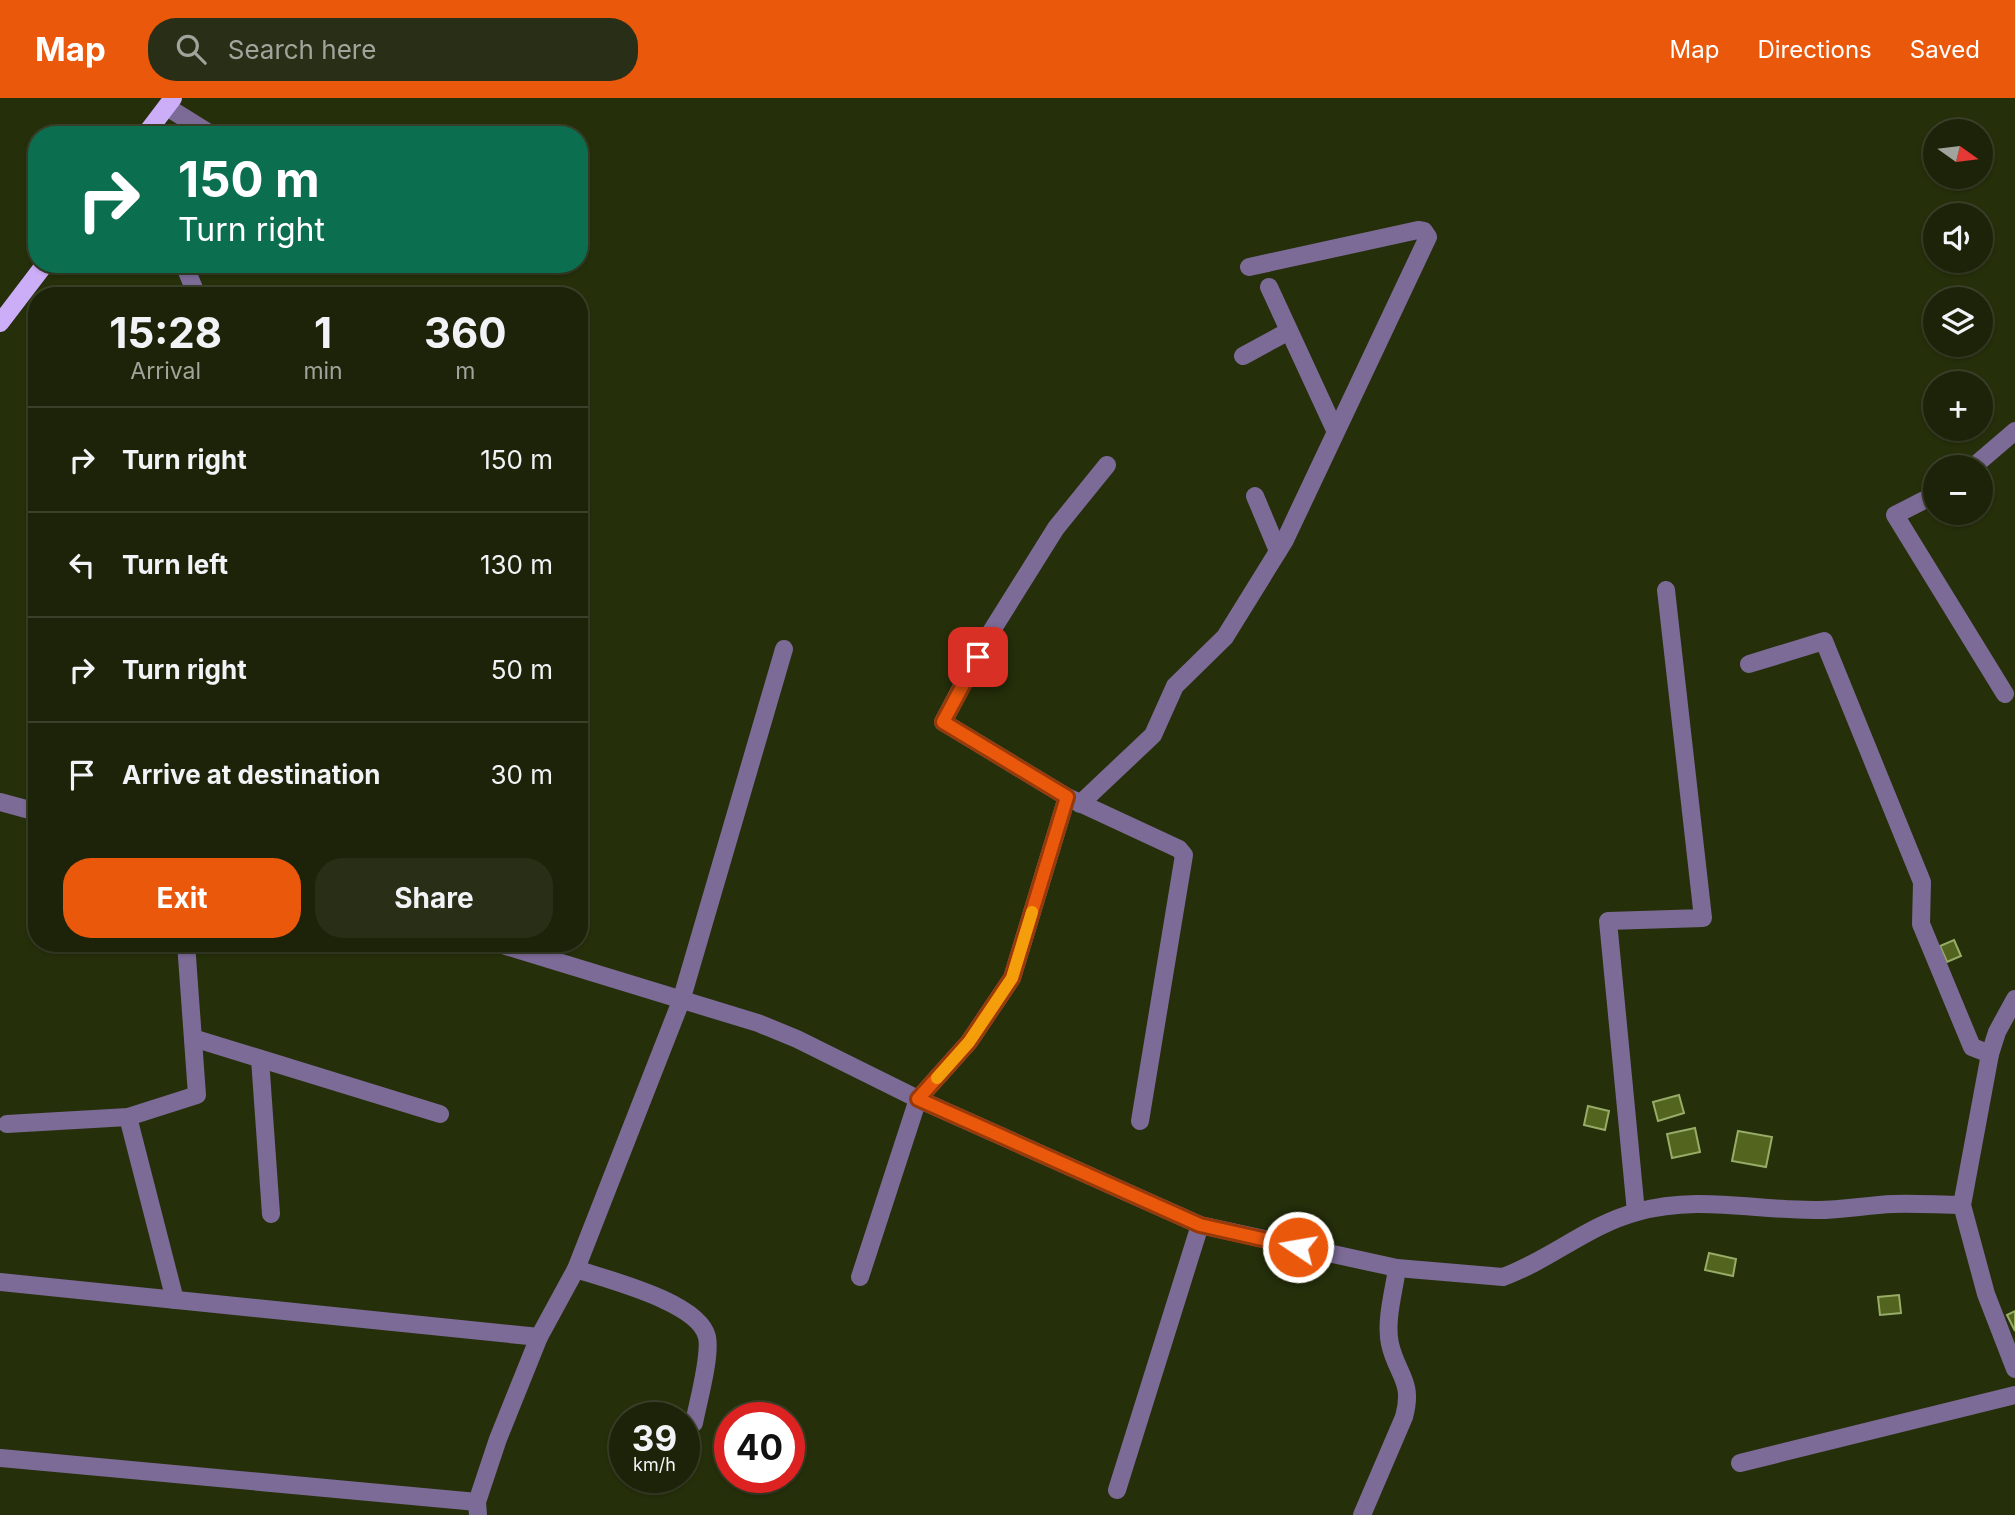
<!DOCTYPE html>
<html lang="en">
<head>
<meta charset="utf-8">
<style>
	:root { --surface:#1c2308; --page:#292f16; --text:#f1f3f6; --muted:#a0a49c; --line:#3a4029; --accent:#ea580c }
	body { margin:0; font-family:Inter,sans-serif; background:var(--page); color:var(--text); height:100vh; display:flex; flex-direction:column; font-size:26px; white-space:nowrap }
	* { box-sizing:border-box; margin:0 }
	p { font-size:23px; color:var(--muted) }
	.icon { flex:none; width:38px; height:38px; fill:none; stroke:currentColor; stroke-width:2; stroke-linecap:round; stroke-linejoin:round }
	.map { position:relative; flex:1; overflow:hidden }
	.side { position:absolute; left:28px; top:189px; width:560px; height:665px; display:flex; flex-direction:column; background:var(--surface); border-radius:28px; box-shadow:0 2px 5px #0004,0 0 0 2px var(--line) }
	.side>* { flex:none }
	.banner { position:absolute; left:28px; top:28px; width:560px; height:147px; border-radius:28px; box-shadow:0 2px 5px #0004,0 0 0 2px var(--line); background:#0b6e4f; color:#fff; overflow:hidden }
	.needle { width:46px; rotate:104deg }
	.buttons { position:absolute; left:1923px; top:21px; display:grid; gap:14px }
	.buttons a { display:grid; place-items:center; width:70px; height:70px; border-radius:50%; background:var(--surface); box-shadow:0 2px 5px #0004,0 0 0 2px var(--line); font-size:35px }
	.speed { position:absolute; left:609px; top:1304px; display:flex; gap:14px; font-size:35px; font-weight:700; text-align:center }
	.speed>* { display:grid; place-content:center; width:91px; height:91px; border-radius:50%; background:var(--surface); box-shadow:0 2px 5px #0004,0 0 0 2px var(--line); line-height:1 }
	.speed small { font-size:18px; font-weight:400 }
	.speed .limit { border:10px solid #d22; background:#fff; color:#111 }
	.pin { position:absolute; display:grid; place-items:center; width:60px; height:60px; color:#fff; margin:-30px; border-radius:14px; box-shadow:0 4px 10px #0006 }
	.me { position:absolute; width:77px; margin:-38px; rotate:282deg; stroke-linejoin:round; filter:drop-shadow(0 0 5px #0008) }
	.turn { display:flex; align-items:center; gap:24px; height:147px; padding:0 35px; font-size:32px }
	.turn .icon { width:91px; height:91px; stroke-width:2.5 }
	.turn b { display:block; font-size:49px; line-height:60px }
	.eta { display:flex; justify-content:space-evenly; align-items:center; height:119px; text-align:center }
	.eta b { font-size:42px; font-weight:700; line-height:49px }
	.cta { display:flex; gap:14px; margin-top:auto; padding:14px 35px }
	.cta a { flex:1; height:80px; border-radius:28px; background:var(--accent); color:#fff; font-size:28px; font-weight:700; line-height:80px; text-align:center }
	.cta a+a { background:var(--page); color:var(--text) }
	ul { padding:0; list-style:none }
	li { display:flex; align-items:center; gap:21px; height:105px; padding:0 35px; border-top:2px solid var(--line) }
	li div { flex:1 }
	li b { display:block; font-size:26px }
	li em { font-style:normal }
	header { display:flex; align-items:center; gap:42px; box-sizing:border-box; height:98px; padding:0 35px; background:var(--accent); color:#fff }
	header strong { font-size:33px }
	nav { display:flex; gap:38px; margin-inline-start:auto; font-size:24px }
	.search { width:490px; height:63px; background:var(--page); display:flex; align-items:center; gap:18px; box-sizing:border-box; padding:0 24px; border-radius:28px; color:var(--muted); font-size:26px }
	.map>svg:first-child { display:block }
	.building { fill:#52641e; stroke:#97ac67; stroke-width:2 }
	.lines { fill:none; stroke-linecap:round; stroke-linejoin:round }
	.minor { stroke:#7c6a97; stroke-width:18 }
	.major { stroke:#ccadf8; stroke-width:18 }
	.route-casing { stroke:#983908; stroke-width:18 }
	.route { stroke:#ea580c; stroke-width:12 }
	.slow { stroke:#f59e0b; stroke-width:12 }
</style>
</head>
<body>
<header>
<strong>Map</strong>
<div class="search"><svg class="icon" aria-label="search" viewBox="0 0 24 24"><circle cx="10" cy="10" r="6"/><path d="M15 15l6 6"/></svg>Search here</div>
<nav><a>Map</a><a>Directions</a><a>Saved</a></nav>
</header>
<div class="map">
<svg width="2015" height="1417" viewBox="0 0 2015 1417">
	<rect width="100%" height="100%" fill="#252f0a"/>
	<g class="building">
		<path d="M1954,842L1961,858L1947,864L1940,848Z"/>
		<path d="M1679,997L1684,1015L1658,1023L1653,1004Z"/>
		<path d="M1588,1008L1609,1013L1605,1032L1584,1027Z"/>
		<path d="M1695,1030L1700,1054L1672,1060L1667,1036Z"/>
		<path d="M1738,1033L1772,1039L1766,1069L1732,1063Z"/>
		<path d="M1709,1155L1736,1161L1733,1178L1705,1172Z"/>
		<path d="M1899,1197L1901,1215L1880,1217L1878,1199Z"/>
		<path d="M2015,1213V1233L2007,1217Z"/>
	</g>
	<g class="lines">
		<g class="minor">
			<path d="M167,9L212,37"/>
			<path d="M184,166L197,198"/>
			<path d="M1269,189L1335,332"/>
			<path d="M1243,258L1289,233"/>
			<path d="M1107,367L1056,430L989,537L943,624L1067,699L1179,751L1184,757L1140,1023"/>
			<path d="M1973,369L2015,333"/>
			<path d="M1936,396L1895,417L2005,596"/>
			<path d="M1255,398L1278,453"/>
			<path d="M1749,566L1824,543L1922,784L1921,826L1972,949L1990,956"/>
			<path d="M0,704L37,714"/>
			<path d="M1080,706L1153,637L1175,588L1225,539L1285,442L1428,139L1424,133L1418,132L1249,169"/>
			<path d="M496,845L758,925L797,941L918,1001L1200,1127L1397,1170L1503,1179C1550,1162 1588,1127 1637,1114C1696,1097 1753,1112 1813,1112C1839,1113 1866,1107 1893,1106C1916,1105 1939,1107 1962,1107"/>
			<path d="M2015,901L1997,934L1990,956L1962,1107L1986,1196L2015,1271"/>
			<path d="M193,940L440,1016"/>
			<path d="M260,961L271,1116"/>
			<path d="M128,1019L175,1202"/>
			<path d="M7,1026L128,1019L197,997L186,845"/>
			<path d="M1636,1114L1608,823L1703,820L1666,492"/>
			<path d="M576,1171C608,1182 699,1204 707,1239C711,1258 698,1304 694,1325"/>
			<path d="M860,1179L918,1001L969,944L1012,880L1067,699"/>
			<path d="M0,1184L539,1239"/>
			<path d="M1,1360L477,1404"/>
			<path d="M1740,1365L2015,1297"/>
			<path d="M1117,1392L1200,1127"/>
			<path d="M478,1417L477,1404L498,1341L539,1239L576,1171L681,903L784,551"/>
			<path d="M1362,1417L1404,1319C1414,1283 1397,1277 1390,1246C1385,1222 1394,1194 1397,1170"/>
		</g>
		<g class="major">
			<path d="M145,37L173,0"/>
			<path d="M0,225L45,166"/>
		</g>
	</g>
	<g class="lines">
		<defs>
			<path id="route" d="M978,559L943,624L1067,699L1012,880L969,944L918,1001L1200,1127L1298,1149"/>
		</defs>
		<use href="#route" class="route-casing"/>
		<use href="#route" class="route"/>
		<path class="slow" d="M937,980L969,944L1012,880L1032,814"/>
	</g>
</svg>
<div class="buttons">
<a><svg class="needle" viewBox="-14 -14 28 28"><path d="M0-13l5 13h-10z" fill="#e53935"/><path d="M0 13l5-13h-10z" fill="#a0a49c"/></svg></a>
<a><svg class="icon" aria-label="sound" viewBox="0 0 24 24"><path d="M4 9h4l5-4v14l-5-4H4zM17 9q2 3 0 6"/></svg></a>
<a><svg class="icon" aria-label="layers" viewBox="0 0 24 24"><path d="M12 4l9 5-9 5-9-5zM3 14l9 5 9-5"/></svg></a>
<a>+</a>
<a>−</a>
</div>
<div class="speed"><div>39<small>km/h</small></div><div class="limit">40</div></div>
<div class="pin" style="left:978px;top:559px;background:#d93025"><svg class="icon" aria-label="arrive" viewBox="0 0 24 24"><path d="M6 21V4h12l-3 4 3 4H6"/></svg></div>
<svg class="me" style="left:1298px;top:1149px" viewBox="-20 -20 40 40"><circle r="17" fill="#ea580c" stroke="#fff" stroke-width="3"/><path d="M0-11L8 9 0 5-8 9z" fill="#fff"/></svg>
<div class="banner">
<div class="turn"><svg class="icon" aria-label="right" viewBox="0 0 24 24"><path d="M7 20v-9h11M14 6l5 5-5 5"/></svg><div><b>150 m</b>Turn right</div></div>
</div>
<section class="side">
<div class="eta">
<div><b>15:28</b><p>Arrival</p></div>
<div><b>1</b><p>min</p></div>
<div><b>360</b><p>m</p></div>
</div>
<ul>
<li><svg class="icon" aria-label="right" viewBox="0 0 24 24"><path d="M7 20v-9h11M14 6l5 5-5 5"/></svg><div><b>Turn right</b></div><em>150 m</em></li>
<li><svg class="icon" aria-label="left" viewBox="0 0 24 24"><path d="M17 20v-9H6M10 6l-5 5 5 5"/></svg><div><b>Turn left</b></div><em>130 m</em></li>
<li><svg class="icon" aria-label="right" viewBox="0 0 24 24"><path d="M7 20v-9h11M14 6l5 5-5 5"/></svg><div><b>Turn right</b></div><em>50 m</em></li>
<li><svg class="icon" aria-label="arrive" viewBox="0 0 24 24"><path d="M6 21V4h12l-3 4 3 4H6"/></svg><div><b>Arrive at destination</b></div><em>30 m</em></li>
</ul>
<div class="cta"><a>Exit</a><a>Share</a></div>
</section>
</div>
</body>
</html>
